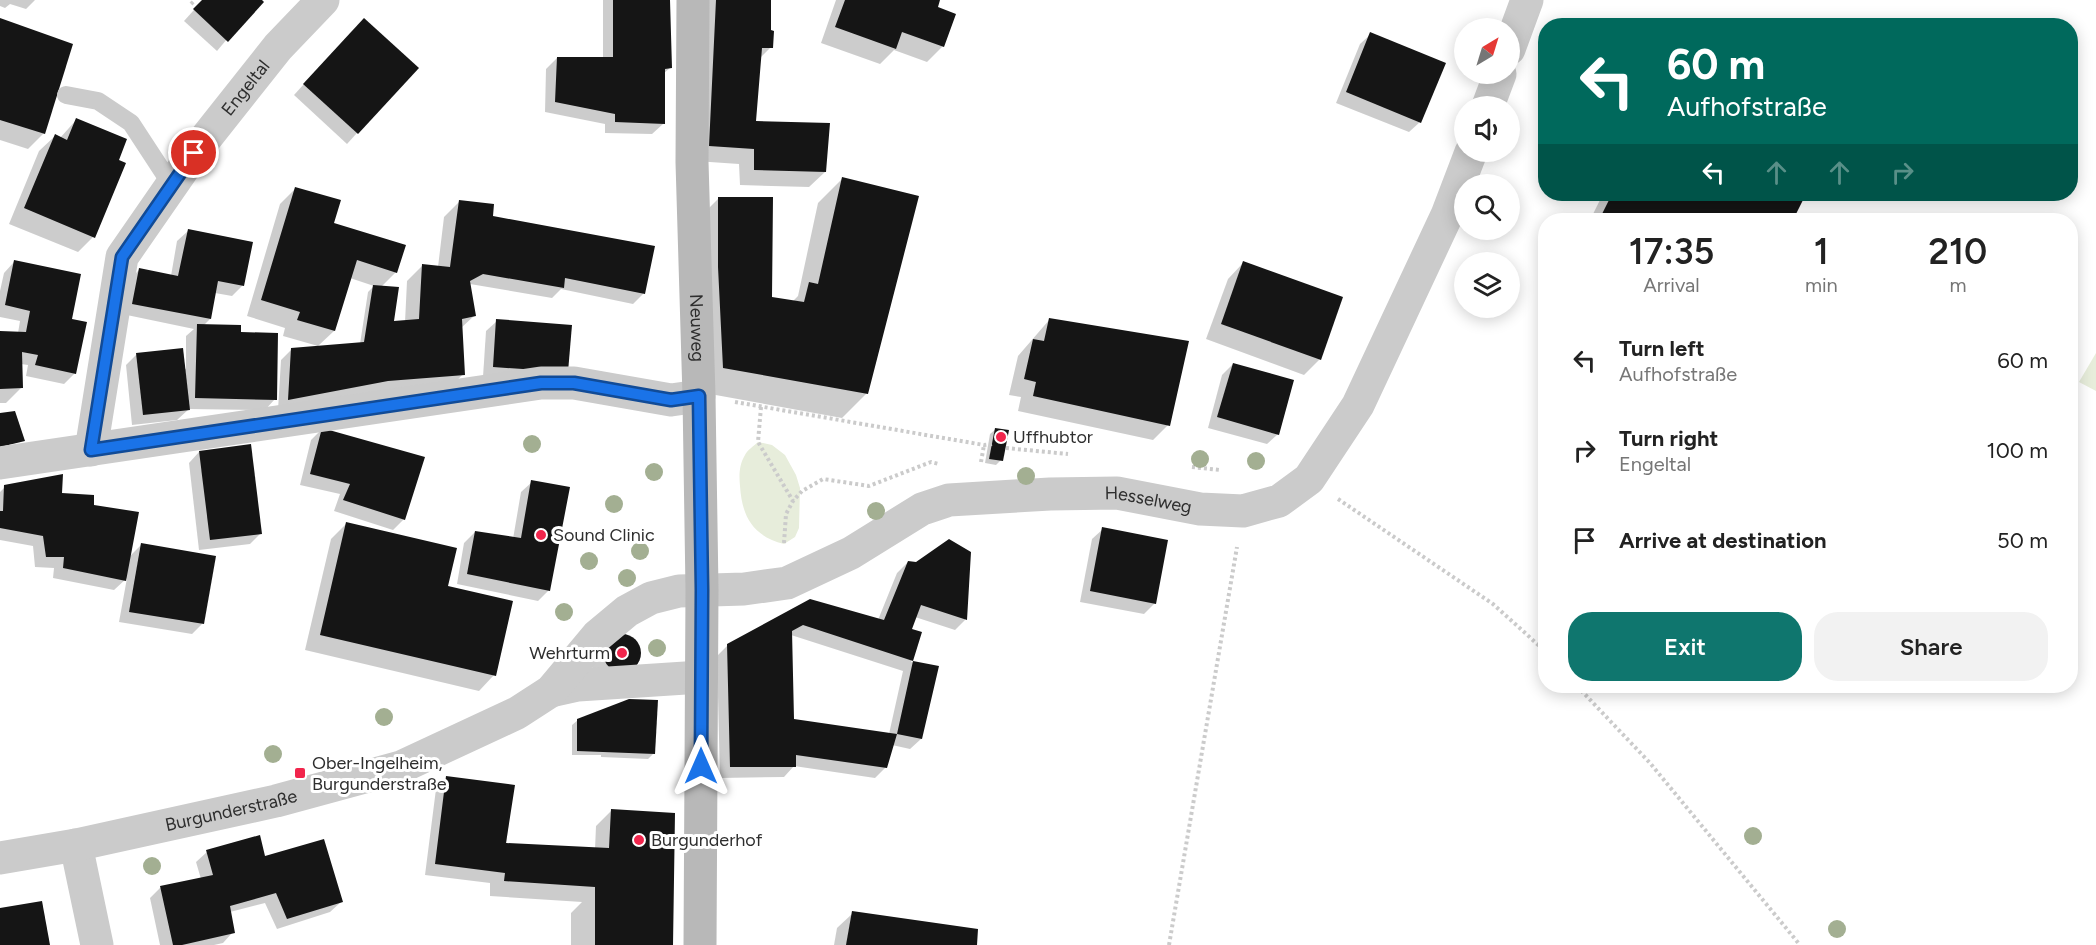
<!DOCTYPE html>
<html lang="en">
<head>
<meta charset="utf-8">
<style>
	:root { --surface:#fff; --page:#f2f2f2; --text:#222; --muted:#767676; --accent:#0f766e }
	body { margin:0; font-family:Figtree,sans-serif; background:var(--page); color:var(--text); height:100vh; display:flex; flex-direction:column; font-size:22px; white-space:nowrap }
	* { box-sizing:border-box; margin:0 }
	p { font-size:20px; color:var(--muted) }
	.icon { flex:none; width:33px; height:33px; fill:none; stroke:currentColor; stroke-width:2; stroke-linecap:round; stroke-linejoin:round }
	.map { position:relative; flex:1; overflow:hidden }
	.panel { position:absolute; left:1538px; top:213px; width:540px; height:480px; display:flex; flex-direction:column; background:var(--surface); border-radius:24px; box-shadow:0 3px 15px #0003 }
	.panel>* { flex:none }
	.top-card { position:absolute; left:1538px; top:18px; width:540px; height:183px; border-radius:24px; box-shadow:0 3px 15px #0003; background:#00695c; color:#fff; overflow:hidden }
	.needle { width:39px; rotate:38deg }
	.buttons { position:absolute; left:1454px; top:18px; display:grid; gap:12px }
	.buttons a { display:grid; place-items:center; width:66px; height:66px; border-radius:50%; background:var(--surface); box-shadow:0 3px 15px #0003; font-size:30px }
	.pin { position:absolute; display:grid; place-items:center; width:51px; height:51px; color:#fff; margin:-26px; border:3px solid #fff; border-radius:50%; box-shadow:0 2px 6px #0007 }
	.me { position:absolute; width:66px; margin:-33px; rotate:0deg; stroke-linejoin:round; filter:drop-shadow(0 0 4px #0008) }
	.turn { display:flex; align-items:center; gap:21px; height:126px; padding:0 30px; font-size:27px }
	.turn .icon { width:78px; height:78px; stroke-width:2.5 }
	.turn b { display:block; font-size:42px; line-height:51px }
	.lanes { display:flex; align-items:center; height:57px; padding:0 30px; background:#0003; justify-content:center; gap:30px; direction:ltr }
	.lanes .off { opacity:.35 }
	.eta { display:flex; justify-content:space-evenly; align-items:center; height:102px; text-align:center }
	.eta b { font-size:36px; font-weight:600; line-height:42px }
	.button { display:flex; gap:12px; margin-top:auto; padding:12px 30px }
	.button a { flex:1; height:69px; border-radius:24px; background:var(--accent); color:#fff; font-size:24px; font-weight:600; line-height:69px; text-align:center }
	.button a+a { background:var(--page); color:var(--text) }
	ul { padding:0; list-style:none }
	li { display:flex; align-items:center; gap:18px; height:90px; padding:0 30px }
	li div { flex:1 }
	li b { display:block; font-size:22px }
	li em { font-style:normal }
	.map>svg:first-child { display:block }
	.green { fill:#e7eddb }
	.shadow { fill:#0003; fill-rule:evenodd }
	.building { fill:#151515 }
	.lines { fill:none; stroke-linecap:round; stroke-linejoin:round }
	.path { stroke:#cbcbcb; stroke-width:4; stroke-dasharray:3 3; stroke-linecap:butt }
	.lane { stroke:#cbcbcb; stroke-width:18 }
	.street { stroke:#cbcbcb; stroke-width:33 }
	.secondary { stroke:#b8b8b8; stroke-width:33 }
	.tree { fill:#a3af92 }
	.route-casing { stroke:#114b97; stroke-width:15 }
	.route { stroke:#1a73e8; stroke-width:10 }
	.poi-dot { fill:#f1254c; stroke:#fff; stroke-width:2 }
	.labels { text-anchor:middle; stroke-width:6; stroke-linejoin:round; paint-order:stroke }
	.street-label { font-size:18px; fill:#2e2e2e; stroke:#fff }
	.poi-label { font-size:18px; fill:#2e2e2e; stroke:#fff; text-anchor:start }
</style>
</head>
<body>
<div class="map">
<svg width="2096" height="945" viewBox="0 0 2096 945">
	<rect width="100%" height="100%" fill="#fff"/>
	<g class="green">
		<path d="M2096,353V391L2079,382Z"/>
		<path d="M758,442L772,445L785,455L796,475L800,488L799,528L795,537L784,544C753,536 742,517 740,486C739,475 739,465 745,455C747,450 754,446 758,442Z"/>
	</g>
	<g class="shadow">
		<path d="M0,0H35L26,9L10,4L5,8L0,6Z"/>
		<path d="M203,0H260L217,51L184,21Z"/>
		<path d="M603,0H669L670,68L663,74V124L652,134L605,133V124L545,112L546,69L557,58L603,59Z"/>
		<path d="M707,0H770L771,47L759,59L755,123L825,172L809,187L740,185L739,164L695,161Z"/>
		<path d="M836,0H939L936,8L943,46L927,62L894,50L880,64L821,43Z"/>
		<path d="M0,20L44,133L28,149L0,140Z"/>
		<path d="M353,30L357,133L347,144L294,95Z"/>
		<path d="M1371,34L1420,122L1409,132L1336,103L1360,44Z"/>
		<path d="M77,119L93,237L78,252L9,224L39,151L55,136L60,138Z"/>
		<path d="M842,179L867,393L842,418L699,392L694,223L719,198L770,299L792,302L798,296L818,203Z"/>
		<path d="M296,188L332,225L396,272L381,287L392,322H405L407,281L423,265L438,267L444,217L460,201L489,221L653,247L643,294L633,304L561,289L552,298L470,284L474,316L461,328L463,374L448,390L278,410L281,360L292,349L360,344L368,292L374,286L350,278L334,331L318,346L283,336L285,328L247,316L280,204Z"/>
		<path d="M1603,194H1804L1791,220H1590Z"/>
		<path d="M188,231L243,285L232,296L215,293L210,319L203,326L239,333L275,399L265,410L189,409L177,420L132,425L126,365L137,354L186,369V336L194,329L122,314L129,280L140,269L171,276L177,241Z"/>
		<path d="M14,262L70,320L75,373L64,384L26,376L28,365L21,364L22,387L6,403H0V333H18L20,321L0,317V291L4,273Z"/>
		<path d="M1243,263L1320,359L1304,375L1206,339L1228,279Z"/>
		<path d="M1050,319L1168,425L1153,440L1018,411L1021,397L1009,395L1018,356Z"/>
		<path d="M497,321L567,372L483,377L486,331Z"/>
		<path d="M1233,364L1278,434L1267,444L1208,428L1222,375Z"/>
		<path d="M322,429L404,519L393,530L334,511L340,494L300,485L311,440Z"/>
		<path d="M996,429L1001,460L996,465L985,463L990,434Z"/>
		<path d="M199,452L260,534L250,544L199,550L189,463Z"/>
		<path d="M532,482L549,590L538,601L457,584L464,543L475,532L513,539L521,492Z"/>
		<path d="M5,487L60,494L93,506L129,557L141,545L202,624L192,634L119,622L127,578L114,590L53,578L54,568L35,567L33,546L0,540V492Z"/>
		<path d="M346,524L446,587L494,675L479,691L305,650L331,539Z"/>
		<path d="M1103,529L1155,603L1144,614L1080,602L1092,539Z"/>
		<path d="M970,553L965,620L955,630L915,617L910,630L920,633L911,662L937,667L921,739L910,749L892,745L886,767L875,778L794,766L784,777L720,778L717,656L728,645L810,600L878,620L897,573L908,562L917,563ZM791,635L903,671L889,734L793,720Z"/>
		<path d="M627,636L638,645L639,659L614,686L588,664L613,637Z"/>
		<path d="M578,720L653,754L648,759L601,757V755H572V725Z"/>
		<path d="M447,778L513,787L506,845L595,849L596,826L611,811L671,945H571V913L582,902L490,896V883L425,875L436,789Z"/>
		<path d="M207,852L264,858L341,902L330,912L277,929L265,903L230,912L233,932L223,943L214,945H160L150,898L160,888L201,879L196,862Z"/>
		<path d="M853,913L975,945H834L837,928Z"/>
	</g>
	<g class="building">
		<path d="M202,0H262L264,2L228,42L193,9Z"/>
		<path d="M613,0H670L672,68L665,69V124L615,122V114L555,102L557,57H613Z"/>
		<path d="M716,0H771V30L774,31L773,48H762L756,121L830,123L826,172L754,170V149L709,146Z"/>
		<path d="M845,0H940L938,7L956,14L944,47L902,32L896,49L835,27Z"/>
		<path d="M0,18L73,44L45,134L0,120Z"/>
		<path d="M364,18L419,68L358,134L303,84Z"/>
		<path d="M1370,32L1446,63L1421,123L1346,92Z"/>
		<path d="M76,118L127,139L119,160L126,163L95,238L24,208L55,134L67,140Z"/>
		<path d="M842,177L919,196L868,394L723,368L718,267V197H773L772,297L804,302L809,282L818,284Z"/>
		<path d="M295,187L341,200L334,223L406,245L397,273L357,260L335,331L297,320L300,312L261,300Z"/>
		<path d="M1612,194H1806L1793,220H1599Z"/>
		<path d="M459,200L494,204L493,216L655,246L645,294L565,278L564,288L483,274L470,281L476,316L462,319L465,375L388,381L288,400L291,348L364,342L373,285L399,287L394,321L419,319L422,264L450,267Z"/>
		<path d="M188,229L253,242L244,286L218,281L211,319L132,304L139,268L178,276Z"/>
		<path d="M14,260L81,274L72,319L87,322L76,374L35,365L38,355L22,352L23,388L0,389V331L26,332L30,311L5,305Z"/>
		<path d="M1243,261L1343,297L1321,360L1221,324Z"/>
		<path d="M1049,318L1189,341L1170,426L1033,396L1036,382L1024,379L1033,339L1044,341Z"/>
		<path d="M496,319L572,325L568,372L493,367Z"/>
		<path d="M197,324L241,325V332L278,333L277,400L195,398Z"/>
		<path d="M183,348L190,410L143,415L136,353Z"/>
		<path d="M1233,363L1294,380L1279,435L1217,417Z"/>
		<path d="M15,411L25,441L0,447V413Z"/>
		<path d="M322,428L425,457L405,520L343,500L350,484L310,474Z"/>
		<path d="M995,428L1009,430L1003,461L989,459Z"/>
		<path d="M251,444L262,534L210,540L199,451Z"/>
		<path d="M63,474L62,493L94,495V505L139,512L126,581L63,568L64,557H46L43,536L0,528V511H3L4,485Z"/>
		<path d="M531,480L570,487L550,591L467,574L475,531L521,538Z"/>
		<path d="M346,522L457,548L448,586L513,601L496,676L320,635Z"/>
		<path d="M1102,527L1168,540L1156,604L1090,591Z"/>
		<path d="M949,539L971,552L967,620L921,605L912,629L922,632L913,661L803,625L792,631L794,719L897,734L913,661L939,666L922,739L897,734L887,768L796,755V767H730L727,644L810,599L884,620L908,561L916,562Z"/>
		<path d="M141,543L216,556L204,624L129,612Z"/>
		<circle cx="622" cy="653" r="19"/>
		<path d="M629,699L658,700L655,754L577,751V719Z"/>
		<path d="M446,776L515,785L506,843L609,848L611,809L675,813L673,945H595V887L504,881L505,873L435,864Z"/>
		<path d="M260,835L265,856L324,839L343,902L287,919L276,893L230,906L235,933L182,945H173L160,886L213,875L206,850Z"/>
		<path d="M42,901L50,945H0V908Z"/>
		<path d="M852,911L978,929L977,945H846Z"/>
	</g>
	<g class="lines">
		<g class="path">
			<path d="M191,4L195,0"/>
			<path d="M735,402L984,445L992,444"/>
			<path d="M761,407L758,442L793,501"/>
			<path d="M1006,448L1068,454"/>
			<path d="M981,462L984,445"/>
			<path d="M1192,467L1220,470"/>
			<path d="M1338,499L1493,604L1545,651"/>
			<path d="M784,543L786,514L793,501L802,491L823,479L869,486L931,462L939,464"/>
			<path d="M1577,686L1650,763L1800,945"/>
			<path d="M1169,945L1237,547"/>
		</g>
		<path class="lane" d="M66,95L98,101L131,123L165,175L176,180"/>
		<g class="street">
			<path d="M1509,49L1527,0"/>
			<path d="M1488,106L1500,74"/>
			<path id="s1" d="M91,450L122,257L194,153L278,47L323,0"/>
			<path d="M0,463L541,383H574L671,400L699,396"/>
			<path d="M551,691L578,685L701,677"/>
			<path d="M76,845L97,945"/>
			<path id="s2" d="M0,858L76,845L276,801L401,767L517,713L551,691L597,636L627,611L651,598L679,591L744,589L787,583L851,553L922,509L949,500L1050,494L1117,493L1200,509L1243,511L1279,501L1309,479L1358,405L1447,215L1471,152"/>
		</g>
		<path class="secondary" id="s3" d="M693,0L692,162L699,396L702,590L700,945"/>
	</g>
	<g class="tree">
		<circle cx="532" cy="444" r="9"/>
		<circle cx="1200" cy="459" r="9"/>
		<circle cx="1256" cy="461" r="9"/>
		<circle cx="654" cy="472" r="9"/>
		<circle cx="1026" cy="476" r="9"/>
		<circle cx="614" cy="504" r="9"/>
		<circle cx="876" cy="511" r="9"/>
		<circle cx="640" cy="551" r="9"/>
		<circle cx="589" cy="561" r="9"/>
		<circle cx="627" cy="578" r="9"/>
		<circle cx="564" cy="612" r="9"/>
		<circle cx="657" cy="648" r="9"/>
		<circle cx="384" cy="717" r="9"/>
		<circle cx="273" cy="754" r="9"/>
		<circle cx="1753" cy="836" r="9"/>
		<circle cx="152" cy="866" r="9"/>
		<circle cx="1837" cy="929" r="9"/>
	</g>
	<g class="lines">
		<defs>
			<path id="route" d="M194,153L122,257L91,450L541,383H574L671,400L699,396L702,590L701,766"/>
		</defs>
		<use href="#route" class="route-casing"/>
		<use href="#route" class="route"/>
	</g>
	<g class="poi-dot">
		<circle cx="1001" cy="437" r="6"/>
		<circle cx="541" cy="535" r="6"/>
		<circle cx="622" cy="653" r="6"/>
		<rect x="294" y="767" width="12" height="12" rx="3"/>
		<circle cx="639" cy="840" r="6"/>
	</g>
	<g class="labels">
		<g class="street-label">
			<text dy="6" stroke="none"><textPath href="#s1" startOffset="405">Engeltal</textPath></text>
			<text dy="6" stroke="none"><textPath href="#s3" startOffset="328">Neuweg</textPath></text>
			<text dy="6" stroke="none"><textPath href="#s2" startOffset="1238">Hesselweg</textPath></text>
			<text dy="6" stroke="none"><textPath href="#s2" startOffset="236">Burgunderstraße</textPath></text>
		</g>
		<g class="poi-label">
			<text x="1013" y="443">Uffhubtor</text>
			<text x="553" y="541">Sound Clinic</text>
			<text x="610" y="659" text-anchor="end">Wehrturm</text>
			<text x="312" y="769">Ober-Ingelheim,<tspan x="312" dy="21">Burgunderstraße</tspan></text>
			<text x="651" y="846">Burgunderhof</text>
		</g>
	</g>
</svg>
<div class="buttons">
<a><svg class="needle" viewBox="-14 -14 28 28"><path d="M0-13l5 13h-10z" fill="#e53935"/><path d="M0 13l5-13h-10z" fill="#767676"/></svg></a>
<a><svg class="icon" aria-label="sound" viewBox="0 0 24 24"><path d="M4 9h4l5-4v14l-5-4H4zM17 9q2 3 0 6"/></svg></a>
<a><svg class="icon" aria-label="search" viewBox="0 0 24 24"><circle cx="10" cy="10" r="6"/><path d="M15 15l6 6"/></svg></a>
<a><svg class="icon" aria-label="layers" viewBox="0 0 24 24"><path d="M12 4l9 5-9 5-9-5zM3 14l9 5 9-5"/></svg></a>
</div>
<div class="pin" style="left:194px;top:153px;background:#d93025"><svg class="icon" aria-label="arrive" viewBox="0 0 24 24"><path d="M6 21V4h12l-3 4 3 4H6"/></svg></div>
<svg class="me" style="left:701px;top:766px" viewBox="-20 -20 40 40"><path d="M0-17L14 15 0 8-14 15z" fill="#1a73e8" stroke="#fff" stroke-width="4"/></svg>
<div class="top-card">
<div class="turn"><svg class="icon" aria-label="left" viewBox="0 0 24 24"><path d="M17 20v-9H6M10 6l-5 5 5 5"/></svg><div><b>60 m</b>Aufhofstraße</div></div>
<div class="lanes"><svg class="icon" aria-label="left" viewBox="0 0 24 24"><path d="M17 20v-9H6M10 6l-5 5 5 5"/></svg><svg class="icon off" aria-label="ahead" viewBox="0 0 24 24"><path d="M12 20V5M6 11l6-6 6 6"/></svg><svg class="icon off" aria-label="ahead" viewBox="0 0 24 24"><path d="M12 20V5M6 11l6-6 6 6"/></svg><svg class="icon off" aria-label="right" viewBox="0 0 24 24"><path d="M7 20v-9h11M14 6l5 5-5 5"/></svg></div>
</div>
<section class="panel">
<div class="eta">
<div><b>17:35</b><p>Arrival</p></div>
<div><b>1</b><p>min</p></div>
<div><b>210</b><p>m</p></div>
</div>
<ul>
<li><svg class="icon" aria-label="left" viewBox="0 0 24 24"><path d="M17 20v-9H6M10 6l-5 5 5 5"/></svg><div><b>Turn left</b><p>Aufhofstraße</p></div><em>60 m</em></li>
<li><svg class="icon" aria-label="right" viewBox="0 0 24 24"><path d="M7 20v-9h11M14 6l5 5-5 5"/></svg><div><b>Turn right</b><p>Engeltal</p></div><em>100 m</em></li>
<li><svg class="icon" aria-label="arrive" viewBox="0 0 24 24"><path d="M6 21V4h12l-3 4 3 4H6"/></svg><div><b>Arrive at destination</b></div><em>50 m</em></li>
</ul>
<div class="button"><a>Exit</a><a>Share</a></div>
</section>
</div>
</body>
</html>
